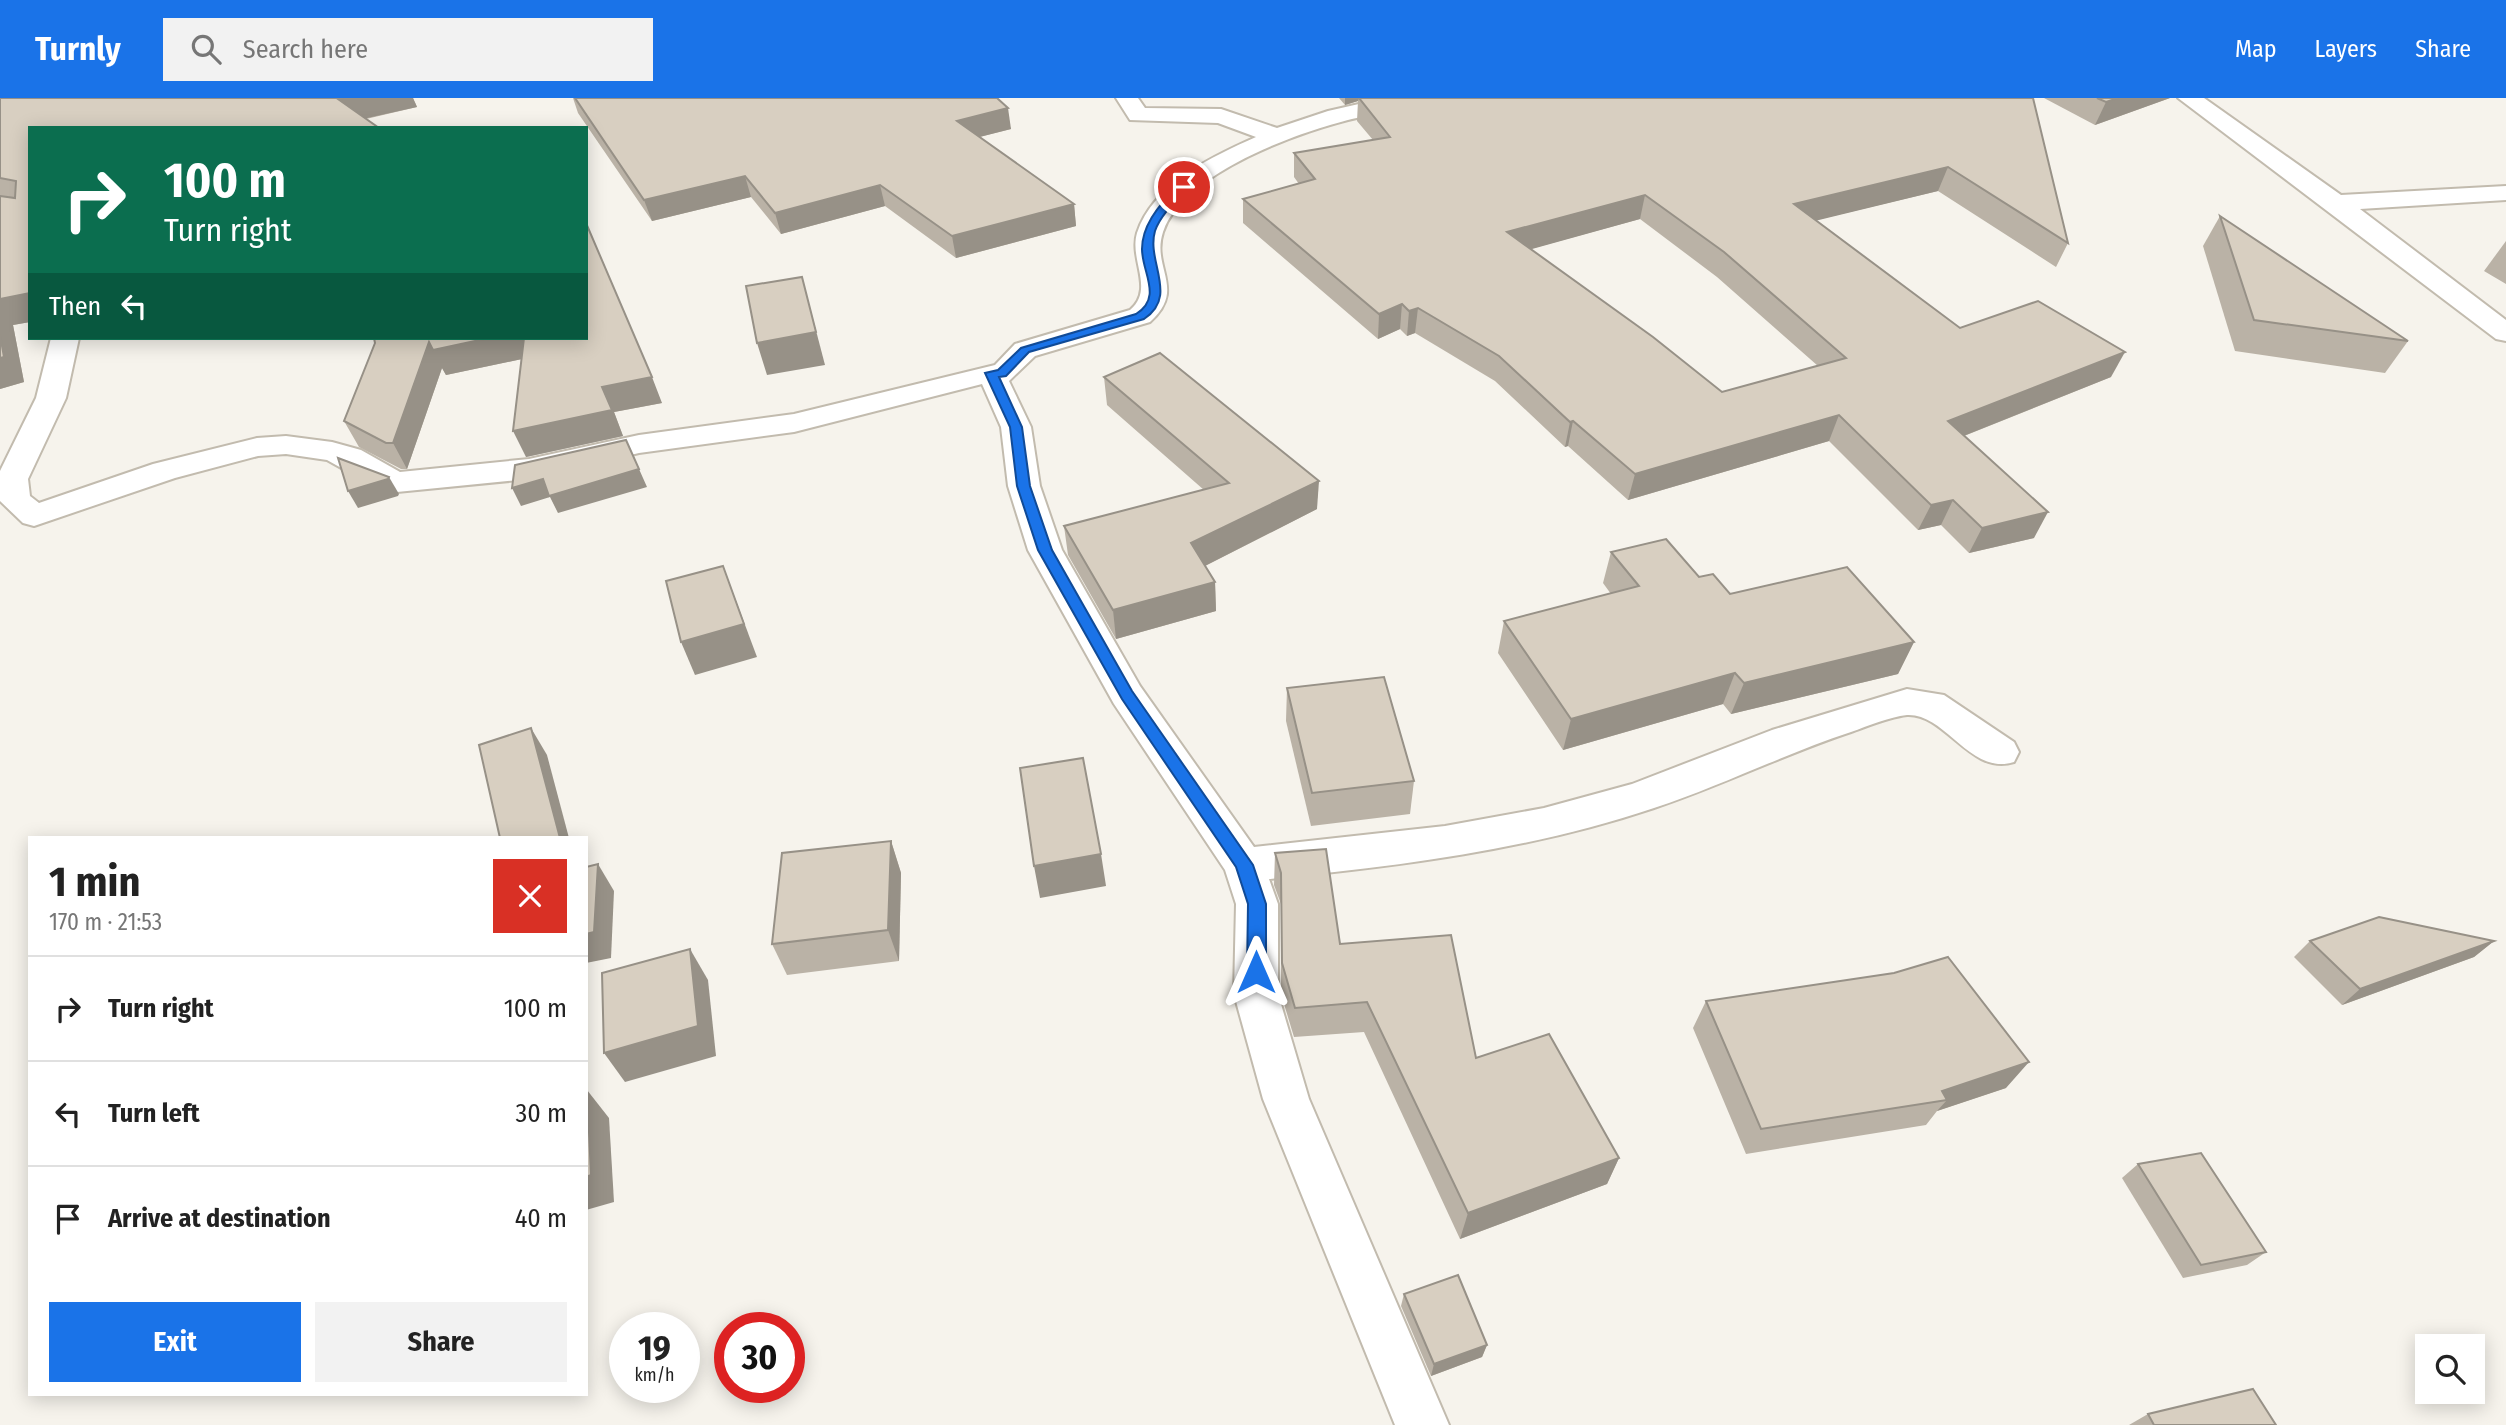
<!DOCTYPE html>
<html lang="en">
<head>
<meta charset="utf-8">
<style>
	:root { --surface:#fff; --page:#f2f2f2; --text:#222; --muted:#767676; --line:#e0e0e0; --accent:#1a73e8 }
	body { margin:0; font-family:"Fira Sans Condensed",sans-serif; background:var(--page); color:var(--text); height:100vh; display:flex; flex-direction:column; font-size:26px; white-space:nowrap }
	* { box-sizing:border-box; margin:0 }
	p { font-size:23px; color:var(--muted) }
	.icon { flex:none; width:38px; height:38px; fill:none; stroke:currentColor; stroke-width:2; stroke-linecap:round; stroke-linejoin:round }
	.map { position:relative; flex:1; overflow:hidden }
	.details { position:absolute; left:28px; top:738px; width:560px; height:560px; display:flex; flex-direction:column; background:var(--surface); border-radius:0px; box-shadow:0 4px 18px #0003 }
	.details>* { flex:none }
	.banner { position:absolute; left:28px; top:28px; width:560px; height:214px; border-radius:0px; box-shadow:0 4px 18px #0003; background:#0b6e4f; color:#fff; overflow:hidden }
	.tools { position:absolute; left:2415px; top:1236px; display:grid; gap:14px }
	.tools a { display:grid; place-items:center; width:70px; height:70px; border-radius:0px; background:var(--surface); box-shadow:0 4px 18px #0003; font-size:35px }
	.speed { position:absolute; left:609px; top:1214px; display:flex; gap:14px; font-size:35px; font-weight:700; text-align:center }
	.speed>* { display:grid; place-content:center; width:91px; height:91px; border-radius:50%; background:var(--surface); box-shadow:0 4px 18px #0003; line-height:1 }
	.speed small { font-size:18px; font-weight:400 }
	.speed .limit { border:10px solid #d22; background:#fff; color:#111 }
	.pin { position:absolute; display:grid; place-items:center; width:60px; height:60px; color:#fff; margin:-30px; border:4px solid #fff; border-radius:50%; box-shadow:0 2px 7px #0007 }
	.me { position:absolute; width:77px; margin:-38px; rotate:0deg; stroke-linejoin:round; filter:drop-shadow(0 0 5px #0008) }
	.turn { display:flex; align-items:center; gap:24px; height:147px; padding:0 21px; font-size:32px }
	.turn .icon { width:91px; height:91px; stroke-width:2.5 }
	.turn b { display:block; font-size:49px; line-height:60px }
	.then { display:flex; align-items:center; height:66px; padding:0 21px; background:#0003; gap:14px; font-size:26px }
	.round { display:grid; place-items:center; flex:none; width:74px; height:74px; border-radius:0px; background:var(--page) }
	.headline { display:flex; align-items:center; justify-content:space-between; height:119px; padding:0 21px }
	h1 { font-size:42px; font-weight:700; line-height:52px }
	.button { display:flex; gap:14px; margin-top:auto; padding:14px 21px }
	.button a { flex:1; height:80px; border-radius:0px; background:var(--accent); color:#fff; font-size:28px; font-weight:700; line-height:80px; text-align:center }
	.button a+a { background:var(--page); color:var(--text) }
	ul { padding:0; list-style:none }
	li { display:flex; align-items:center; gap:21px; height:105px; padding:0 21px; border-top:2px solid var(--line) }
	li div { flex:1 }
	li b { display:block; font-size:26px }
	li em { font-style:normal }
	header { display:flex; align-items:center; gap:42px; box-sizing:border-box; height:98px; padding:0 35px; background:var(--accent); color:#fff }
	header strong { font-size:33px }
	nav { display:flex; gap:38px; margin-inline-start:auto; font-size:24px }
	.search { width:490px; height:63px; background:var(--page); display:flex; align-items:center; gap:18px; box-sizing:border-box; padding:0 24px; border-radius:0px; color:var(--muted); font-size:26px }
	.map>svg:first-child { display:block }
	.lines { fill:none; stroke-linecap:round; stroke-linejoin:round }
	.minor-casing { stroke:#c2bbae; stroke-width:4 }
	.minor { fill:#fff; fill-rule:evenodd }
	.wall { fill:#bab2a6; fill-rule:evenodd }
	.shaded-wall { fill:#979187 }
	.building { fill:#d8cfc1; stroke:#979187; stroke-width:2; fill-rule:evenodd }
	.route { fill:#1a73e8; stroke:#114b97; stroke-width:2 }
</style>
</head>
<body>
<header>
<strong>Turnly</strong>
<div class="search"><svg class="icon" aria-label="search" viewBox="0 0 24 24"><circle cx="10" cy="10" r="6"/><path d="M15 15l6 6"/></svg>Search here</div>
<nav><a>Map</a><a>Layers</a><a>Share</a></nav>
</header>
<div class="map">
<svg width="2506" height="1327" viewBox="0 0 2506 1327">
	<rect width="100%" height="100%" fill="#f6f3ec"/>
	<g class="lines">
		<defs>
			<g id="minor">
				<path d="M1116,0H1138L1145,10L1221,11L1277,30L1328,13L1372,3L1463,0L1452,7C1422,10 1391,12 1361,19C1305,31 1183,74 1163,134C1151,170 1187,191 1150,224L1035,258L1009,283L1031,329L1040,388L1062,452L1140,588L1254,749L1445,728L1544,710L1632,686L1772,632L1907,591L1944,597L2014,644L2019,654L2014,664C1970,678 1946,615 1907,617C1889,619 1868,628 1851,634C1784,656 1721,688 1654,710C1529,752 1400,768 1269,781L1278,806V896L1309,1001L1449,1327H1395L1263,1001L1234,896L1236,806L1225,772L1114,606L1028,452L1008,388L1001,329L982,286L794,334L639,355L529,381L397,394L361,381L327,362L286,356L258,358L175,380L34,428L23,425L0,403V373L36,300L51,240H79L66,300L28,381L30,398L39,405L153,366L257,340L286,338L332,344L361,352L400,374L529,361L639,337L794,316L995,267L1015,246L1130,212C1155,191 1129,162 1137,135C1153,86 1213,58 1256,39L1218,25L1130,22Z"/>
				<path d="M2178,0H2204L2341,97L2506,88V102L2360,111L2506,222V243L2496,241Z"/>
			</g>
		</defs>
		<use href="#minor" class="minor-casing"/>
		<use href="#minor" class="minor"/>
	</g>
	<g class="wall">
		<path d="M0,0H413L417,9L366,21L30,30V224L13,227L24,284L0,291Z"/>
		<path d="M573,0H997L1011,31L979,39L1074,106L1076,128L956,160L885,108L781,136L751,99L652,123L578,15Z"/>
		<path d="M1339,0H2033L2068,145L2056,169L1938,93L1816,122L1960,230L2111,279L1964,338L2034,440L1969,455L1941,427L1918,432L1829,343L1628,402L1568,348L1565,349L1495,283L1415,235L1407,238L1400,231L1378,241L1243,125V101L1299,86L1294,79V55L1373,42L1357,23L1358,3L1345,7ZM1640,121L1717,179L1818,268L1722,294L1530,151Z"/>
		<path d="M2044,0H2170L2095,27Z"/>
		<path d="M2220,118L2408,243L2385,275L2235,253L2203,148Z"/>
		<path d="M2506,143V186L2484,173Z"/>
		<path d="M586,240L662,305L614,314L623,338L526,359L522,261L446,277L442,270L407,371H401L359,349L344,323L375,245Z"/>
		<path d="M1104,279L1317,411L1205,468L1215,484L1216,513L1116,541L1068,457L1064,428L1204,392L1107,307Z"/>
		<path d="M1611,454L1699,479L1730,496L1914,544L1898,576L1731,616L1723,606L1563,652L1498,555L1504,523L1611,496L1603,485Z"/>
		<path d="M1287,590L1414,683L1410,716L1311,728L1286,623Z"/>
		<path d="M891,743L901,775L899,863L787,877L772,846Z"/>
		<path d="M1275,755L1340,846L1476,960L1619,1060L1607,1086L1460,1141L1364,934L1294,939L1281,896V806L1274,787Z"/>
		<path d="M2310,843H2494L2474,859L2342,907L2294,859Z"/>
		<path d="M1706,903L2006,990L1937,1013L1926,1027L1746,1056L1693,930Z"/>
		<path d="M2138,1066L2266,1154L2247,1167L2183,1180L2122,1080Z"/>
		<path d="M1404,1196L1487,1247L1482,1259L1431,1278L1401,1208Z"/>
		<path d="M2148,1316L2276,1327H2129Z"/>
	</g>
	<g class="shaded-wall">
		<path d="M343,0H413L417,9L349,24L338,1Z"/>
		<path d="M1345,0H1359L1358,3L1345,7Z"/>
		<path d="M2118,0H2170L2095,27L2106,4Z"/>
		<path d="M1008,10L1011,31L960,44L957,23Z"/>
		<path d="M1948,69L1938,93L1786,130L1794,106Z"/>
		<path d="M745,78L751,99L652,123L644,102Z"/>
		<path d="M880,87L885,108L781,136L775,115Z"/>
		<path d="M1645,97L1640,121L1503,159L1507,134Z"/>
		<path d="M1074,106L1076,128L956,160L952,138Z"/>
		<path d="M802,179L825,267L767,277L757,245Z"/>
		<path d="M30,195V224L13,227L24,284L0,291V201Z"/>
		<path d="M1402,206L1400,231L1378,241L1379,216Z"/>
		<path d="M1418,210L1415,235L1407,238L1409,213Z"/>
		<path d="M489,240H528L536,258L446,277L442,270L407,371L393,345L429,244Z"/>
		<path d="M2125,254L2111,279L1936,349L1948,323Z"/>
		<path d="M652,279L662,305L614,314L623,338L526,359L513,333L602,289Z"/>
		<path d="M1839,317L1829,343L1628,402L1635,376Z"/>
		<path d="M1573,323L1568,348L1565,349L1570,324Z"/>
		<path d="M639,371L647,389L558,415L550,399L521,408L512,390L543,381Z"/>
		<path d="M389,379L399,396L398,398L358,410L348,393Z"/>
		<path d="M1319,383L1317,411L1193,474L1191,445Z"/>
		<path d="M1953,402L1941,427L1918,432L1931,407Z"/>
		<path d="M2048,414L2034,440L1969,455L1982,430Z"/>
		<path d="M723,468L757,559L695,577L681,544Z"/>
		<path d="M1215,484L1216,513L1116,541L1113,512Z"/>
		<path d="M1914,544L1898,576L1731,616L1744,585Z"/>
		<path d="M1735,575L1723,606L1563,652L1571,621Z"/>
		<path d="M531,630L547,657L569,740H560Z"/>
		<path d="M891,743L901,775L899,863L888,832Z"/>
		<path d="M1101,756L1106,788L1040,800L1034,768Z"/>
		<path d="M598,766L614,793L611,860L586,865V836Z"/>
		<path d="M2494,843L2474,859L2342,907L2360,891Z"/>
		<path d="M690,851L708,882L716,958L625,984L604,955Z"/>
		<path d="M2029,964L2006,990L1937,1013L1947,1002L1942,993Z"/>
		<path d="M587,992L609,1020L614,1104L586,1112Z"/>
		<path d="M1619,1060L1607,1086L1460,1141L1468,1115Z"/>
		<path d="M1487,1247L1482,1259L1431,1278L1434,1266Z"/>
	</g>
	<g class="building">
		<path d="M0,0H343L338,1L379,30H30V195L0,201V98L15,100L16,83L0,80Z"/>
		<path d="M575,0H997L1008,10L957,23L1074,106L952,138L880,87L775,115L745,78L644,102Z"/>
		<path d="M1359,0H2033L2068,145L1948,69L1794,106L1960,230L2038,203L2125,254L1948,323L2048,414L1982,430L1953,402L1931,407L1839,317L1635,376L1573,323L1570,324L1499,258L1418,210L1409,213L1402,206L1379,216L1243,101L1315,81L1294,55L1390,39ZM1645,97L1724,154L1846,260L1722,294L1653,239L1507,134Z"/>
		<path d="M2097,0H2118L2106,4Z"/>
		<path d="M2220,118L2408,243L2254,222Z"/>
		<path d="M586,125L652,279L602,289L612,312L513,333L524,240H586Z"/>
		<path d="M802,179L816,234L757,245L746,188Z"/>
		<path d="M0,237L4,259L0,260Z"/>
		<path d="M374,240H489L433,252L429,244L393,345H386L344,323L375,245Z"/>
		<path d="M1160,255L1319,383L1191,445L1215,484L1113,512L1064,428L1229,385L1104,279Z"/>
		<path d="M626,342L639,371L549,398L543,381L512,390L515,367Z"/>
		<path d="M338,360L389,379L388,381L348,393Z"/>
		<path d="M1666,441L1699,479L1713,476L1730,496L1847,469L1914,544L1744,585L1735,575L1571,621L1504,523L1639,488L1611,454Z"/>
		<path d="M723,468L744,526L681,544L666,483Z"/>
		<path d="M1384,579L1414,683L1312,695L1287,590Z"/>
		<path d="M531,630L560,740H500L479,647Z"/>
		<path d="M1083,660L1101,756L1034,768L1020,670Z"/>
		<path d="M891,743L888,832L772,846L782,755Z"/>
		<path d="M1326,751L1340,846L1451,837L1476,960L1549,936L1619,1060L1468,1115L1367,904L1295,910L1282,865L1281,775L1275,755Z"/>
		<path d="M598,766L594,834L586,836V769Z"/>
		<path d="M2379,819L2494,843L2360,891L2310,843Z"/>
		<path d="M690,851L698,928L604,955L602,875Z"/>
		<path d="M1948,859L2029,964L1942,993L1947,1002L1761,1031L1706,903L1894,875Z"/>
		<path d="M587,992L591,1077L586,1079V993Z"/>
		<path d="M2201,1055L2266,1154L2201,1167L2138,1066Z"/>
		<path d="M1458,1177L1487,1247L1434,1266L1404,1196Z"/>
		<path d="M2253,1291L2276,1327H2154L2148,1316Z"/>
	</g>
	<path class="route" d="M1180,87L1189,89C1177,102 1161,116 1155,133C1146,164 1179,198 1144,221L1029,254L1006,278L999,279L1022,329L1030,388L1052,452L1132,593L1253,767L1266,806V874L1256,882L1247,874L1248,806L1236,769L1122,601L1038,452L1017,388L1010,329L985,275L998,272L1021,250L1136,216C1163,199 1142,175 1142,151C1142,126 1162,103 1180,87Z"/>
</svg>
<div class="tools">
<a><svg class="icon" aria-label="search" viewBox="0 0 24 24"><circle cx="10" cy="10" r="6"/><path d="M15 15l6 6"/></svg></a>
</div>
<div class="speed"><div>19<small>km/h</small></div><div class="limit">30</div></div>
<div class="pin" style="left:1184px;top:89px;background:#d93025"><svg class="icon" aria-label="arrive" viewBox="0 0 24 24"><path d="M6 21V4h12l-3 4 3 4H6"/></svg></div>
<svg class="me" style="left:1256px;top:874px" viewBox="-20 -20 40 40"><path d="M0-17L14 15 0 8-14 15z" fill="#1a73e8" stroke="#fff" stroke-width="4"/></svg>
<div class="banner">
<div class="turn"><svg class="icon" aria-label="right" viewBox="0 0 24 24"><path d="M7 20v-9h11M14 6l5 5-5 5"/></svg><div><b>100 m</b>Turn right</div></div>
<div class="then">Then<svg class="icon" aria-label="left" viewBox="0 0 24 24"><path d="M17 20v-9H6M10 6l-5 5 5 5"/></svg></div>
</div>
<section class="details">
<div class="headline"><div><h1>1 min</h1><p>170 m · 21:53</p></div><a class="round" style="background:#d93025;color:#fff"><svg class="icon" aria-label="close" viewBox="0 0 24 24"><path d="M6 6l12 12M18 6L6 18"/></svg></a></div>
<ul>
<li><svg class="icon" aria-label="right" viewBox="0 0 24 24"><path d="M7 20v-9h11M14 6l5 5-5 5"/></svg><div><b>Turn right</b></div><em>100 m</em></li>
<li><svg class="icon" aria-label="left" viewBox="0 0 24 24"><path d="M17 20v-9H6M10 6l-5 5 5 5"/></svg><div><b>Turn left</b></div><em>30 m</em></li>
<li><svg class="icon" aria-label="arrive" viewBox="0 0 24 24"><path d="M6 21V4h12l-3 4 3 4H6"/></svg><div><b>Arrive at destination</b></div><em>40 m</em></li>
</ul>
<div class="button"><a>Exit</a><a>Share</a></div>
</section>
</div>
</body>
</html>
